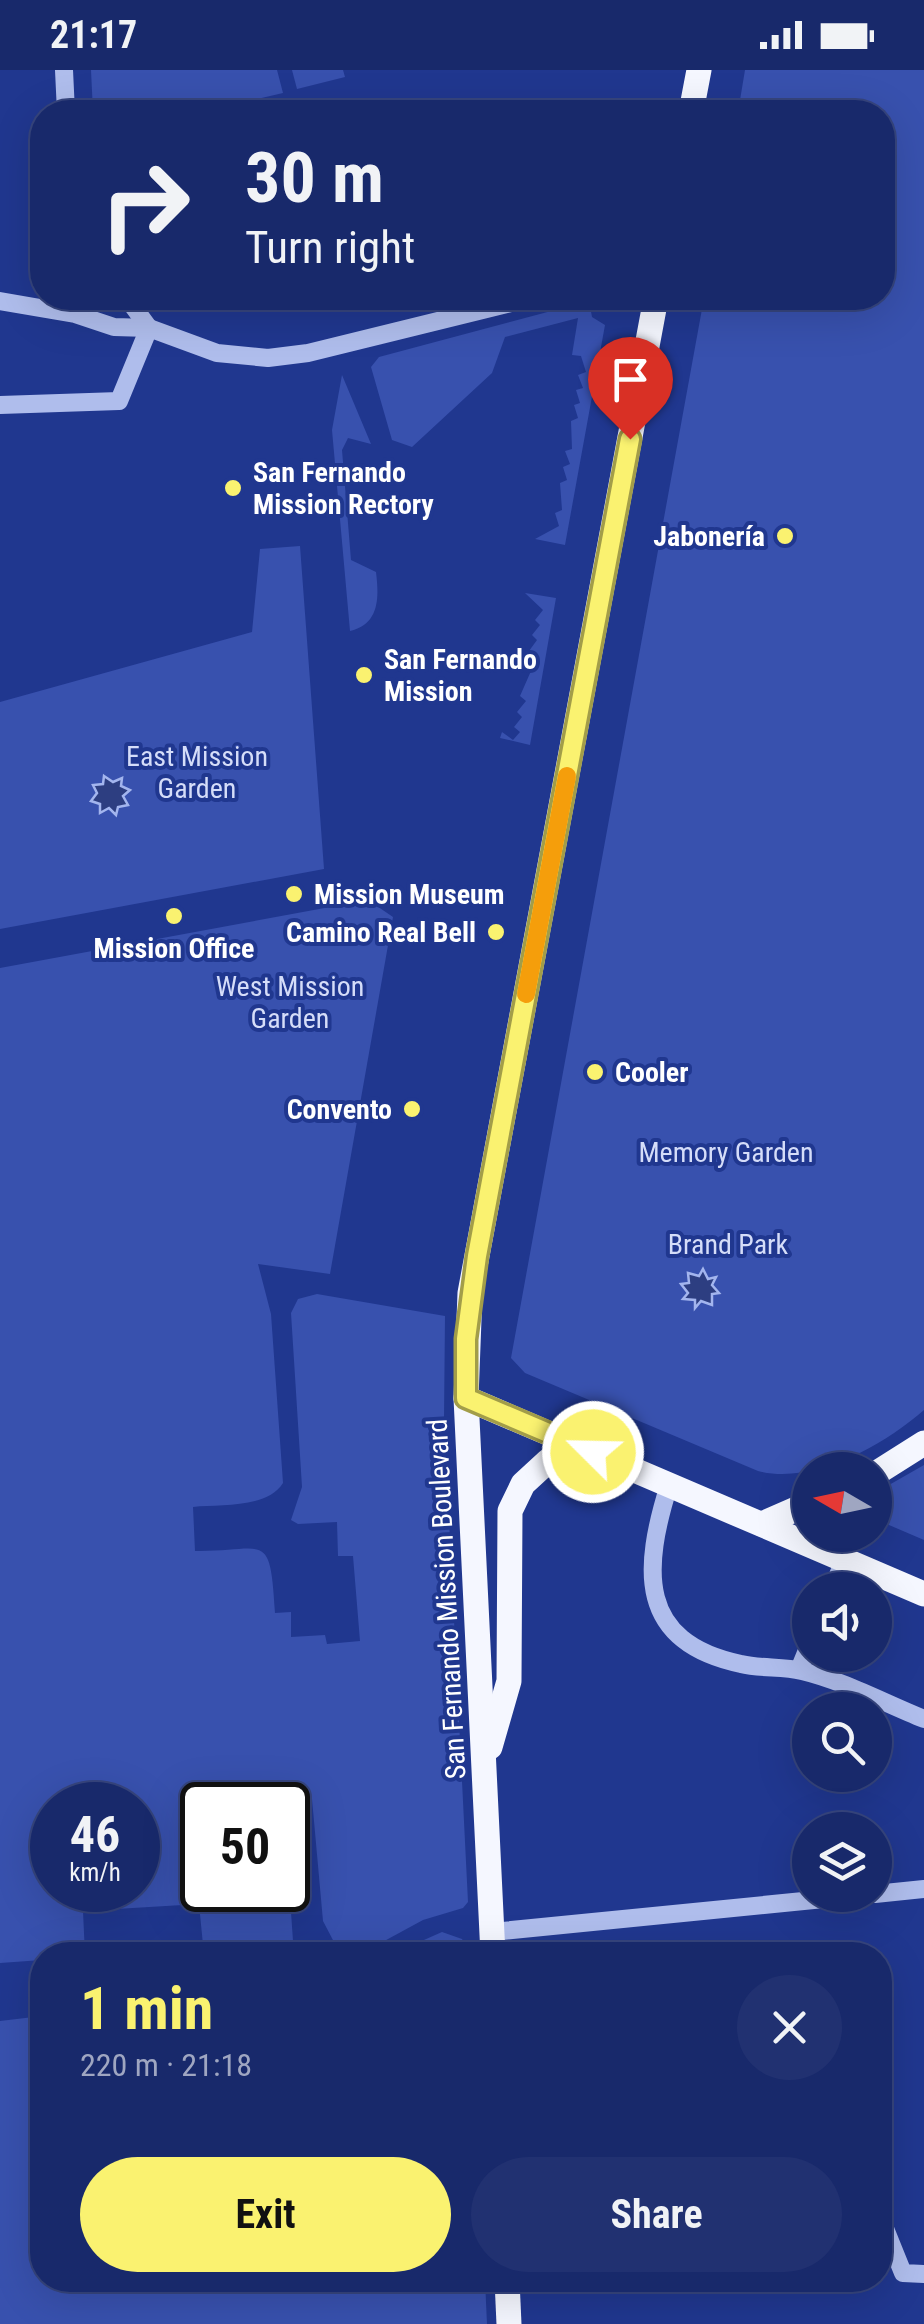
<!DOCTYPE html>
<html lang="en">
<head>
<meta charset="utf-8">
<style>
	:root { --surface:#18296b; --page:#213171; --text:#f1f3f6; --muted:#9fa6c1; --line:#36457e; --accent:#faf270 }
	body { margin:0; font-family:"Roboto Condensed",sans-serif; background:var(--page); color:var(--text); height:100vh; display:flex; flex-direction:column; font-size:38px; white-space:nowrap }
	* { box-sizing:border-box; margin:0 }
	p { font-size:32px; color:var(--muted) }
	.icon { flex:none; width:55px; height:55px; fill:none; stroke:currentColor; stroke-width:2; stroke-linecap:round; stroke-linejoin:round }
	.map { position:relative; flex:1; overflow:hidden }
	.side { position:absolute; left:30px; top:1872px; width:862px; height:350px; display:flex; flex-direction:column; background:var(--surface); border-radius:40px; box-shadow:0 10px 40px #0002,0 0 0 2px var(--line) }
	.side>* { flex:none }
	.hud { position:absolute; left:30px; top:30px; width:865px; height:210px; border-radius:40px; box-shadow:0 10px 40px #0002,0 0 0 2px var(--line); background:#18296b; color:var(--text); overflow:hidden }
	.needle { width:65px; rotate:279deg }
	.buttons { position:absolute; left:792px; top:1382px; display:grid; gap:20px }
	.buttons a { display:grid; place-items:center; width:100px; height:100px; border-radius:50%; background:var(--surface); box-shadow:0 10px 40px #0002,0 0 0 2px var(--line); font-size:50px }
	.speed { position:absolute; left:30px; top:1712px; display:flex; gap:20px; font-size:50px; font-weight:700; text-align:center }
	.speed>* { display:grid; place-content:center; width:130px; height:130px; border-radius:50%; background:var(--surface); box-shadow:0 10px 40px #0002,0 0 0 2px var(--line); line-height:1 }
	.speed small { font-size:25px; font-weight:400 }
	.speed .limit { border:5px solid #111; border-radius:15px; background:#fff; color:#111 }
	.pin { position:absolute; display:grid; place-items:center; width:85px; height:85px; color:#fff; margin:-102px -42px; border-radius:50% 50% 50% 0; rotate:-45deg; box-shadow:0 0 10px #0007 }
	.pin .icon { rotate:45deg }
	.me { position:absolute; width:110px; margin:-55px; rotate:293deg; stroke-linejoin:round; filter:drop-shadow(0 0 8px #0008) }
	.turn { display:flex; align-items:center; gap:35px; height:210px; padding:0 50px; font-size:45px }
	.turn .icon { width:130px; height:130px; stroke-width:2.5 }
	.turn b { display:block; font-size:70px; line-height:85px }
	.round { display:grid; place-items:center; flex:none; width:105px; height:105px; border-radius:52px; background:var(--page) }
	.headline { display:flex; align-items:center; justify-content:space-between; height:170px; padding:0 50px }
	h1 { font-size:60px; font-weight:700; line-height:75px; color:var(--accent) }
	.primary-button { display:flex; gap:20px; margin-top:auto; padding:20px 50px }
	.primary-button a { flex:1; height:115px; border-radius:60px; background:var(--accent); color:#111; font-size:40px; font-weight:700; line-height:115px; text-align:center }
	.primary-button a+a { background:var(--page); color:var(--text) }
	.status { display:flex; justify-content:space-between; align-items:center; height:70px; padding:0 50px; background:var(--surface); direction:ltr }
	.status svg { height:28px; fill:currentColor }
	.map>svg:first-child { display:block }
	.green { fill:#3851ae; fill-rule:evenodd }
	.water { fill:#2d3e81; stroke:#a3b5ee; stroke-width:2.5 }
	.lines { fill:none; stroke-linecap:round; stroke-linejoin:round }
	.minor { stroke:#afbdec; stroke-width:18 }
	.major { stroke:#f5f7ff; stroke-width:25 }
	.route-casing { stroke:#a29d49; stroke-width:25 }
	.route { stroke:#faf270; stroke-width:18 }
	.slow { stroke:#f59e0b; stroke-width:18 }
	.poi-dot { fill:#faf270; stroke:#20378f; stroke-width:4 }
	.labels { text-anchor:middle; stroke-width:8; stroke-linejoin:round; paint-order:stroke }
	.poi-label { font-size:28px; font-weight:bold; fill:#fff; stroke:#20378f; text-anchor:start }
	.park-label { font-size:28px; fill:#d5ddf9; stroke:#20378f }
	.street-label { font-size:28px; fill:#fff; stroke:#20378f }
</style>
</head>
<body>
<div class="status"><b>21:17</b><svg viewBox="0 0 49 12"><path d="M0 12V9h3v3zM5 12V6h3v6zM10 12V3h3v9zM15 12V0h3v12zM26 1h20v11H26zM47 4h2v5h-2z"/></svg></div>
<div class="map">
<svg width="924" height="2254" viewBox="0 0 924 2254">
	<rect width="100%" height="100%" fill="#20378f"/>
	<g class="green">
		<path d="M91,0H277L283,23L200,42H93Z"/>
		<path d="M292,0H343L345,7L297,19Z"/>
		<path d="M745,0H924V1340C883,1376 813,1415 758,1401L525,1303L511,1288L704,228H882V42H738Z"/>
		<path d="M589,231L592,247L605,255L565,475L535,469L559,456L555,443L562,440L560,413L567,410L563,397L570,394L565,381L572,379L571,351L578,348L574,335L580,333L576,320L583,318L578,305L586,302L581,286L572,285L578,248L505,267L492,303L412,377L392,370L371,297L379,287Z"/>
		<path d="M342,305L371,374L348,368L342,380L351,490L376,502C379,527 380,554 350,561L332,360Z"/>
		<path d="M300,476L324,799L0,859V632L252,562L260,479Z"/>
		<path d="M525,523L556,528L530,675L500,668L502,662L513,670L520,662L514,657L522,647L517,642L526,631L520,626L531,601L526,596L534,585L529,581L537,570L532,565L540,555L535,550L543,540Z"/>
		<path d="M368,830L393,847L330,1204L258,1194L271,1244L283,1413C267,1439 219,1434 193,1437L195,1481C266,1482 270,1458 275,1543L291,1542V1567L325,1565L327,1574L360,1571L353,1486H338L337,1452L298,1454L291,1450L302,1417L291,1243L298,1229L317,1224L445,1246L444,1349L468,1832L463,1838L423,1850L377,1875L362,1878L335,1874L323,1851L312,1729L301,1731L303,1824L290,1828L294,1885H204L199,1834L83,1841L85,1885H42V1890L0,1893V898ZM52,1735H138V1820H52ZM202,1735H288V1820H202Z"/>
		<path d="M924,1395V1470L875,1449V1423Z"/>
		<path d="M442,1862L462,1869L470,1885H390Z"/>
		<path d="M42,1946V2210H485L487,2254H0V1951Z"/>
	</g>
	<g class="water">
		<path d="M104,706L113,712L122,708L121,716L130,720L123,726L128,735L118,737L116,745L109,738L100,743V734L91,731L97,723L93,715L103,714Z"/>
		<path d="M703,1199L708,1209L716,1207L712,1215L719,1223L712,1224V1235L701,1231L695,1238V1230L683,1229L688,1223L681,1214L689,1213L688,1203L699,1206Z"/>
	</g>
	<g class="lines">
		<g class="minor">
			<path d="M64,0L66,42"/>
			<path d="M0,231L75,244L114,257L149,258L217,283L268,288L308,283L531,228"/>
			<path d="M0,335L119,331L149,258L127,228"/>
			<path d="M669,1415C643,1498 636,1572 741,1594C761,1599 783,1596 802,1601C844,1611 884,1633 924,1649"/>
			<path d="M832,1520L844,1490"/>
			<path d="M799,1600L810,1573"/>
			<path d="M875,1824L924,1819"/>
			<path d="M492,1862L864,1825"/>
			<path d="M880,2146L903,2203L924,2204"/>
		</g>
		<g class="major">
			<path d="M691,42L699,0"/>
			<path d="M466,1328L924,1524"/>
			<path d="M875,1404L924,1373"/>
			<path d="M762,1454L810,1433"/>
			<path d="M490,1677L509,1611L510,1441L523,1414L548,1391L593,1382"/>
			<path d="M493,1885L466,1328L470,1223L656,228"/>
			<path d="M507,2210L509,2254"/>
		</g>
	</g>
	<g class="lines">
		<defs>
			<path id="route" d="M593,1382L466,1328V1269L477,1186L630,369"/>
		</defs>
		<use href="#route" class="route-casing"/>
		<use href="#route" class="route"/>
		<path class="slow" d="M526,924L567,706"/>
	</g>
	<g class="poi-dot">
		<circle cx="233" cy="418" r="10"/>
		<circle cx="785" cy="466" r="10"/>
		<circle cx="364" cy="605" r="10"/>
		<circle cx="294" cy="824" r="10"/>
		<circle cx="174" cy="846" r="10"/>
		<circle cx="496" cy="862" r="10"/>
		<circle cx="595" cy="1002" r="10"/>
		<circle cx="412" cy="1039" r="10"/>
	</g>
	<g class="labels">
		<g class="poi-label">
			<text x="253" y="412">San Fernando<tspan x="253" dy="32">Mission Rectory</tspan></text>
			<text x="765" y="476" text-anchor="end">Jabonería</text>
			<text x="384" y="599">San Fernando<tspan x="384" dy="32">Mission</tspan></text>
			<text x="314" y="834">Mission Museum</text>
			<text x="476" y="872" text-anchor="end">Camino Real Bell</text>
			<text x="174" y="888" text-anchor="middle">Mission Office</text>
			<text x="615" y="1012">Cooler</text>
			<text x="392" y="1049" text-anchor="end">Convento</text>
		</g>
		<g class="park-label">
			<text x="197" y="696">East Mission<tspan x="197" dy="32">Garden</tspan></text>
			<text x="290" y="926">West Mission<tspan x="290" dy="32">Garden</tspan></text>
			<text x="726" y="1092">Memory Garden</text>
			<text x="728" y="1184">Brand Park</text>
		</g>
		<g class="street-label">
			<text transform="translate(446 1529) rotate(-93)" y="10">San Fernando Mission Boulevard</text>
		</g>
	</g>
</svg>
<div class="buttons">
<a><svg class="needle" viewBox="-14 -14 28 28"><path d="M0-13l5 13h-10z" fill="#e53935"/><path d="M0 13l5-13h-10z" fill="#9fa6c1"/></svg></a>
<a><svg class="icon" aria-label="sound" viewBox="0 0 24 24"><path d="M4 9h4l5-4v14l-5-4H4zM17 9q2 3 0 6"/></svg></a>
<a><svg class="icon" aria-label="search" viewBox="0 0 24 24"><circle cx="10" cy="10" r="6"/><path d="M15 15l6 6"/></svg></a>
<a><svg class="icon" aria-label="layers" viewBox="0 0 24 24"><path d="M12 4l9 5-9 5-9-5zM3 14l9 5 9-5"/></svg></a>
</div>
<div class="speed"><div>46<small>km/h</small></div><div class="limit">50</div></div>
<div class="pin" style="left:630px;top:369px;background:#d93025"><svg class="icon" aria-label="arrive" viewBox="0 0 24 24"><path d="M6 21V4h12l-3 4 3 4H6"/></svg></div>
<svg class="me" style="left:593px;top:1382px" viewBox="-20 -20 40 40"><circle r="17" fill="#faf270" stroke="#fff" stroke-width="3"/><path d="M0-11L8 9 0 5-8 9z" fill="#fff"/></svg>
<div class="hud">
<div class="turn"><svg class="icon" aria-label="right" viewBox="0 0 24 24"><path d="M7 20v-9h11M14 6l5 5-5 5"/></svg><div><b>30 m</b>Turn right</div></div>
</div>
<section class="side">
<div class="headline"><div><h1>1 min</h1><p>220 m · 21:18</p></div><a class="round"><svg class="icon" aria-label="close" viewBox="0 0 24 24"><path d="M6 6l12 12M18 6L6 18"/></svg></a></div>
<div class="primary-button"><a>Exit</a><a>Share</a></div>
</section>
</div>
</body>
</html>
